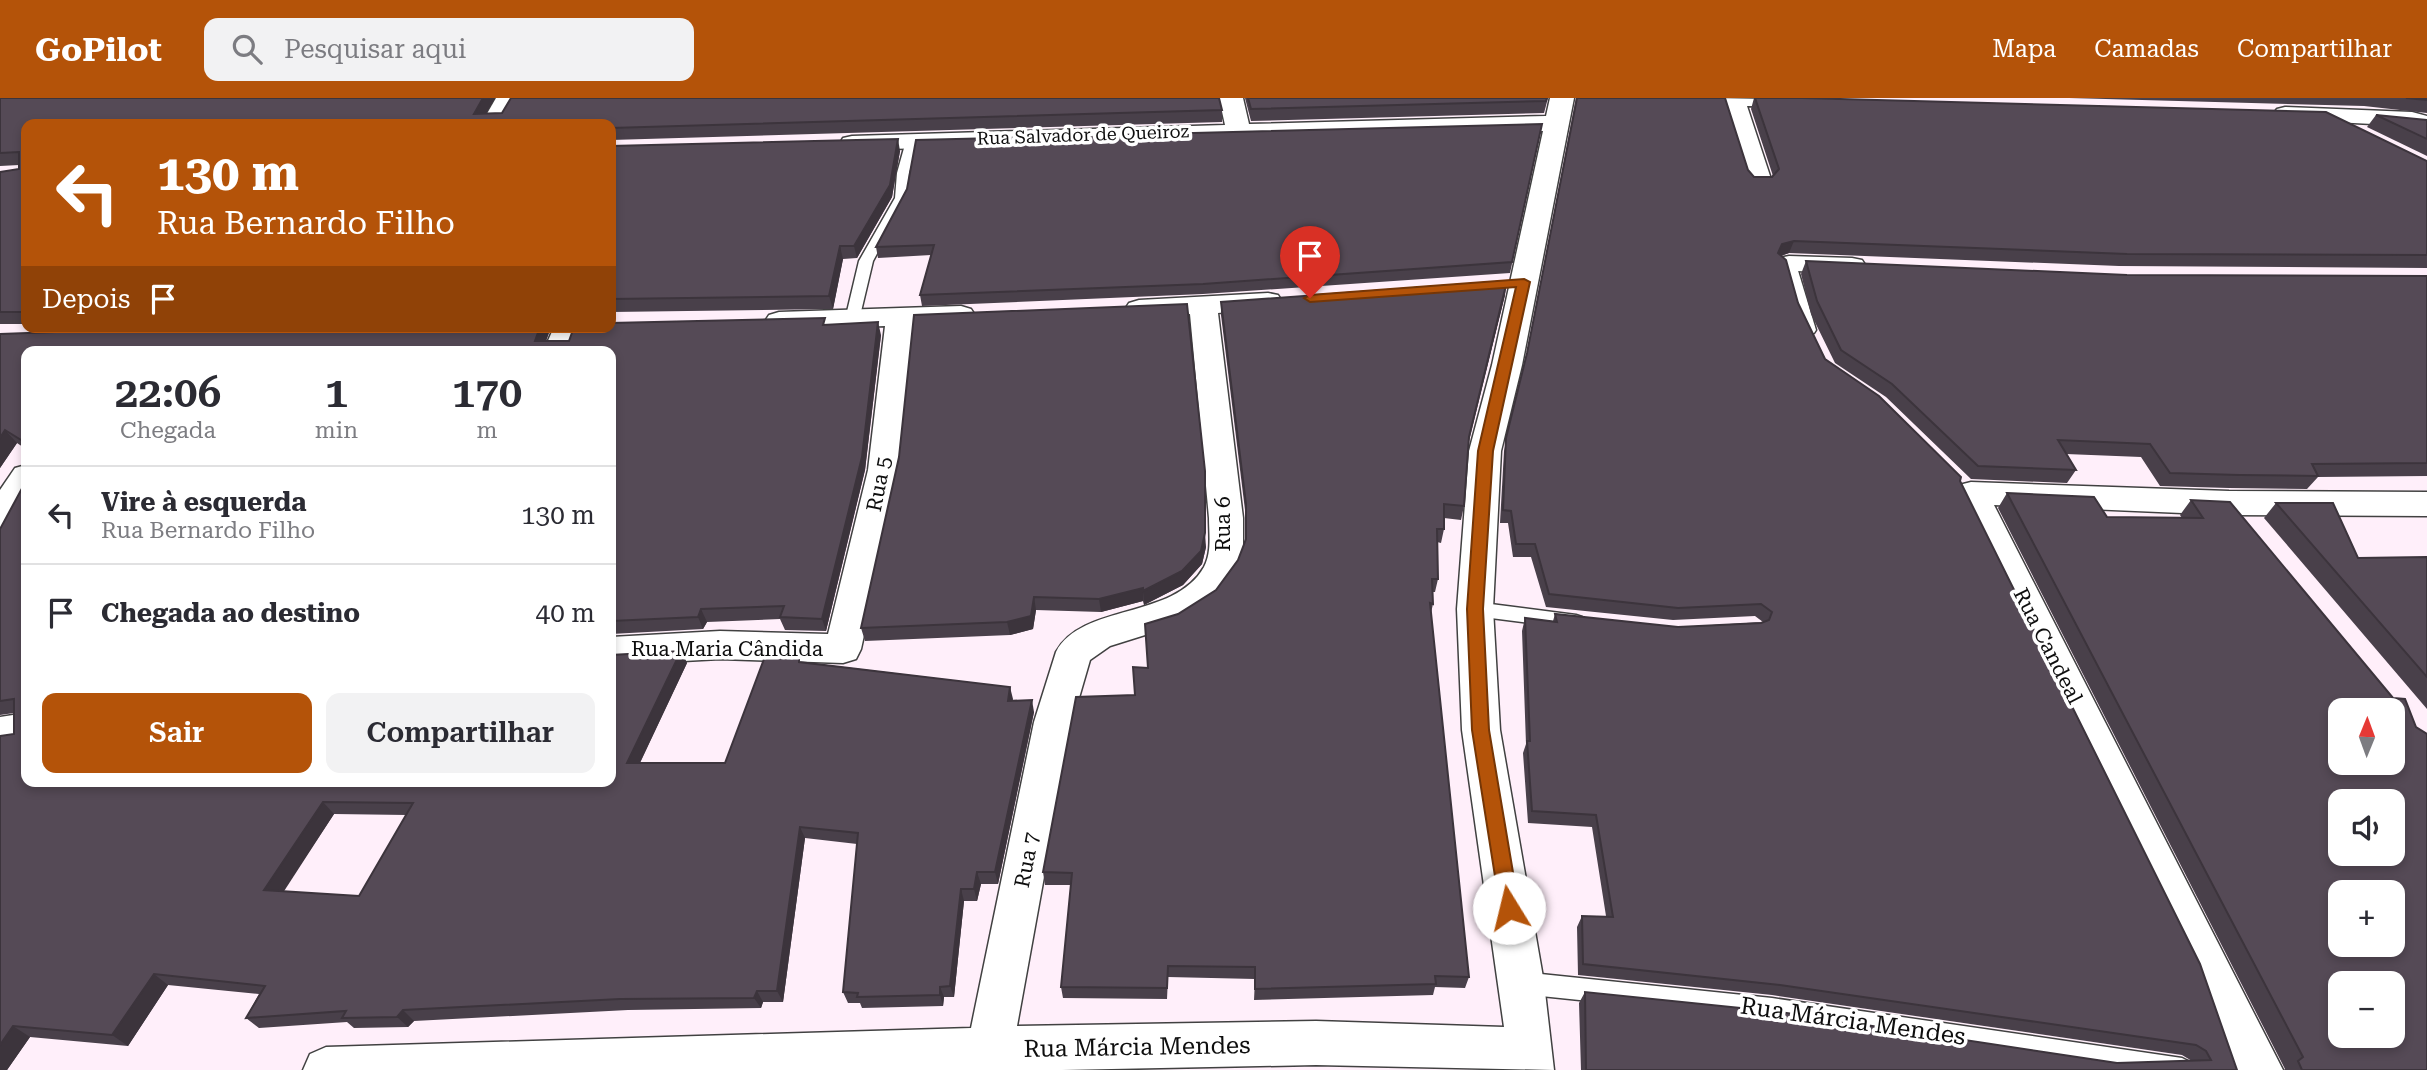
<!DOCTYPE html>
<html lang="pt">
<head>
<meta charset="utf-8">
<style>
	:root { --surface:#fff; --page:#f2f2f3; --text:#2b2b33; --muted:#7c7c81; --line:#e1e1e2; --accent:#b45309 }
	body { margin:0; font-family:"Roboto Serif",serif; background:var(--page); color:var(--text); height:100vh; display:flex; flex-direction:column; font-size:26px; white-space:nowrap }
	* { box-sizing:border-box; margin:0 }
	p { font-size:23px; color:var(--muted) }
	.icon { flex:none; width:38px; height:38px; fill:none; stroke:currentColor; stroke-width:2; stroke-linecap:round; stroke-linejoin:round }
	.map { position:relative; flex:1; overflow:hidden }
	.drawer { position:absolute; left:21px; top:248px; width:595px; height:441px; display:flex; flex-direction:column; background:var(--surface); border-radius:14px; box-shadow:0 4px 10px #0003 }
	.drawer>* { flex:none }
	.top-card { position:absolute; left:21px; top:21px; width:595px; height:214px; border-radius:14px; box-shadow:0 4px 10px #0003; background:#b45309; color:#fff; overflow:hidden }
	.needle { width:46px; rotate:1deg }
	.buttons { position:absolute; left:2328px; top:600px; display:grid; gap:14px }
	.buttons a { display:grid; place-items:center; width:77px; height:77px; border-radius:14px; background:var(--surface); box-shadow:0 4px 10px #0003; font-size:35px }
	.pin { position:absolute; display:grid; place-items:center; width:60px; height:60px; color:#fff; margin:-72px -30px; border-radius:50% 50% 50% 0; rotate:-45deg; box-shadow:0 0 7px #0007 }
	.pin .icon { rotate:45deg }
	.me { position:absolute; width:77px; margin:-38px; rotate:351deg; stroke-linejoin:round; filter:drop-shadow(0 0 5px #0008) }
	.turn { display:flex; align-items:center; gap:24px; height:147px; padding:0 21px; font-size:32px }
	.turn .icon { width:91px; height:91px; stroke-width:2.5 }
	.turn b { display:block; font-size:49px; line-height:60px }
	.then { display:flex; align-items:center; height:66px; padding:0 21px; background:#0003; gap:14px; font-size:26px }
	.eta { display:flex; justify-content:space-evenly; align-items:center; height:119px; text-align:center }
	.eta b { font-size:42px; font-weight:600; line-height:49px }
	.cta { display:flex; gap:14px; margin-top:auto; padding:14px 21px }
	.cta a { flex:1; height:80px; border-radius:14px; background:var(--accent); color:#fff; font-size:28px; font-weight:600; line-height:80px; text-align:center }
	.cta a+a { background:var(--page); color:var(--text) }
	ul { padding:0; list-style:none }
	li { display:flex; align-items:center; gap:21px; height:98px; padding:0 21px; border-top:2px solid var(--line) }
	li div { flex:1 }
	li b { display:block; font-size:26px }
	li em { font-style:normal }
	header { display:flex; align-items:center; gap:42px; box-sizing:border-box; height:98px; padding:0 35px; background:var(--accent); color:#fff }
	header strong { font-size:33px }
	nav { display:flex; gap:38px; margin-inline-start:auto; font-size:24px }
	.search { width:490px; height:63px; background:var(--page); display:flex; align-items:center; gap:18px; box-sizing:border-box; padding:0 24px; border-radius:14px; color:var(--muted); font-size:26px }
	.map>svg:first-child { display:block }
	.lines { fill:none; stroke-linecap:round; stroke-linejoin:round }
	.service-casing { stroke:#414141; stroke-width:3 }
	.minor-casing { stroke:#414141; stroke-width:3 }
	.service { fill:#fff; fill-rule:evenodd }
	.minor { fill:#fff; fill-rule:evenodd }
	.wall { fill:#49404a; fill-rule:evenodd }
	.shaded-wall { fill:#3c343c }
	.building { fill:#554a56; stroke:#3c343c; stroke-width:2; fill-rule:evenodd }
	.route { fill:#b45309; stroke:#753606; stroke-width:2 }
	.labels { text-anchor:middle; stroke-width:7; stroke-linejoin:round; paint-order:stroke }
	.far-street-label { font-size:18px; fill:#0e0e0e; stroke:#fff }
	.street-label { font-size:21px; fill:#0e0e0e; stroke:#fff }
	.near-street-label { font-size:24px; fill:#0e0e0e; stroke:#fff }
</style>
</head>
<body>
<header>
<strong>GoPilot</strong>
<div class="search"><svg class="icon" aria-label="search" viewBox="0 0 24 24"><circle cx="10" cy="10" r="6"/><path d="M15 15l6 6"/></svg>Pesquisar aqui</div>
<nav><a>Mapa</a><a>Camadas</a><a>Compartilhar</a></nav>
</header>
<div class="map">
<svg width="2427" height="972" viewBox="0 0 2427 972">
	<rect width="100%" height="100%" fill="#ffeffa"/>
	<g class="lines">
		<defs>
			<g id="service">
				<path d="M912,39L918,43L909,75L907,100L873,163L859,222L857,225H847L845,222L859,163L895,100L897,75L906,43Z"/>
				<path d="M1789,162L1796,166L1816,232L1814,235H1804L1802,232L1782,166Z"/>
				<path d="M1475,504L1576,517L1582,519L1585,524L1582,529L1576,531L1475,518L1469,516L1466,511L1469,506Z"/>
				<path d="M1522,874L1772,900L2182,960L2190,964L2194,972H2105L1772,922L1522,896L1514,892L1511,885L1514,878Z"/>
			</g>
			<g id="minor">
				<path d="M496,0H520L505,26H481Z"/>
				<path d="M1219,0H1243L1249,26L1546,18L1550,0H1574L1522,267L1501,353L1493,511L1500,632L1544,885L1554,972L1316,967L1062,972H303L310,956L326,949L971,930L1034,624L1056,554C1082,505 1174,522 1204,469C1212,454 1209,436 1209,420L1190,216L1139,220L1129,217L1125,211L1129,205L1139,202L1268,195L1278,197L1282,203L1278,209L1218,215L1243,420V454L1236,474L1215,503L1177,527L1110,548L1090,562L1072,624L1017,928L1316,923L1504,929L1462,632L1457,511L1469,353L1492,267L1543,33L852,52L843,50L840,45L843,40L852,38L1225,27Z"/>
				<path d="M1713,0L1814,2L1810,7L1802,9L1747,8L1772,84L1768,89H1750L1746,84L1723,7Z"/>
				<path d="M2285,9L2412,14L2427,18V32L2411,28L2277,21L2273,16L2277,11Z"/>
				<path d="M1789,158L1852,160L1862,162L1866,168L1862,174L1852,176L1779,172L1775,166L1779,160Z"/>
				<path d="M961,208L971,211L975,217L971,223L914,227L900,372L861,551L856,561L843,565L720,561L611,567V539L720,533L828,536L868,372L885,228L779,232L769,229L765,223L769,217L779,214Z"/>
				<path d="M554,229H583L573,254H543Z"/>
				<path d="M26,367V404L12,426L0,430V392L15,370Z"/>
				<path d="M1971,384L2229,393L2427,394V418L2229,417L1994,407L2283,972H2236L1955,395L1959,387Z"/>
				<path d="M26,615V647L0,651V619Z"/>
			</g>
		</defs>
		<use href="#service" class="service-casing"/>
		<use href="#minor" class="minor-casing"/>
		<use href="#service" class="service"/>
		<use href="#minor" class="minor"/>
	</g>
	<g class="wall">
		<path d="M0,0H495L486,16L1222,12V24L611,42V26H26V226H0V74L19,71V67L0,68Z"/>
		<path d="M1245,0H1548L1544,15L1251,23Z"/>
		<path d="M1576,0H1725L1748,72L1754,79L1773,78L1751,11L1754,0H1803L2427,63V170L2119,168L1789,155L1781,158L1798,205L1825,261L1960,383L2237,972H1581L1579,905L1585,894L2117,965L2192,963L2182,957L1772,897L1578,877L1577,829L1582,818H1606L1592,729L1528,725L1523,655L1526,646L1522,533L1525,520L1553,523L1555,516L1678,529L1763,524L1755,518L1673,522L1546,509L1531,459H1513L1508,425H1500L1504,353L1526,262Z"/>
		<path d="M2069,0H2427V15L2364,8Z"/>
		<path d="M2376,17L2427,22V58L2367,29Z"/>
		<path d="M1542,26L1510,175L1203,196L922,208L920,197L931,157L878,160L876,149Z"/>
		<path d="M611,48L900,53L892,99L857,160L843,161L833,211L611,214V215Z"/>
		<path d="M1806,163L2127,177L2427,178V378L2318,379L2307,391L2229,390L2160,388L2141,359L2066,356L2076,372L2067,385L1971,381L1886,299L1835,265L1811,216L1801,176Z"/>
		<path d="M1505,197L1469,343L1464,408L1461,422L1444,420V431L1441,445L1437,444L1438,481L1435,494H1433V506L1431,515L1469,879L1465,890L1435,889L1433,897L1254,902L1255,881L1168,879L1167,901L1063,900L1061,889L1071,787H1045L1043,774L1135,597L1148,570L1178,516L1216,492L1238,462L1246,442V420L1221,217V204Z"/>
		<path d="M826,227L881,237L865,372L826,533L785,532L780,521L707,524L703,531L611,536V538V254H26V351L17,345L0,370V236L345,229H551L546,243H569Z"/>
		<path d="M2007,395L2107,419L2182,420L2180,417L2191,402L2230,404L2427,972H2284L2285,971L1998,410Z"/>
		<path d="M2276,405L2358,460L2427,459V611L2264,420Z"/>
		<path d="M0,431L26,684L681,553L687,565L640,665H725L803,564L1010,589L1012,603L1034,614L998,786H981L977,803H964L954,899H944L943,908L862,910L860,905H848L843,894L857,746L805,740L783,904H763L761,910L628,912L414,923L408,929L354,930L347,924L259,930L246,920L259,896L168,887L128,948L30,939L7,972L14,615L0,617ZM334,716L407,717L359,798L283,793Z"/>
		<path d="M1206,449L1202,466L1183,487L1144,507L1143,503L1101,514L1036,512L1033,531L1010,537L865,543L861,530Z"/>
	</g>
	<g class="shaded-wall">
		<path d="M483,0H495L480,26L474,16Z"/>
		<path d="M898,41L900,53L892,99L857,160L854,148Z"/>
		<path d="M1794,143L1789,155L1777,159L1782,146Z"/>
		<path d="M840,148L843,161L833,211L829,198Z"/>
		<path d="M1507,183L1505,197L1466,352L1469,339Z"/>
		<path d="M878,224L881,237L865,372L826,533L822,521Z"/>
		<path d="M540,229H551L542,254L535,243Z"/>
		<path d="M5,332L17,345L0,370V340Z"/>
		<path d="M1205,435L1206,449L1202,466L1183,487L1144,507L1143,493Z"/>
		<path d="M1143,490V503L1101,514L1099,501Z"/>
		<path d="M1034,499L1036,512L1033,531L1010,537L1007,524Z"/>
		<path d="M701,511L707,524L703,531L698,519Z"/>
		<path d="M681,553L687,565L634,677L627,665Z"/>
		<path d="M1010,589L1013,601L1010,615L1008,603Z"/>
		<path d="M1032,602L1034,614L998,786L995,774Z"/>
		<path d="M323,704L334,716L277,804L264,792Z"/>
		<path d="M800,729L805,740L783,904L777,893Z"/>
		<path d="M977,774L981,786L977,803L974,791Z"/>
		<path d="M961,791L964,803L954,899L950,888Z"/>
		<path d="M154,876L168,887L128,948L112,937Z"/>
		<path d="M940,889L944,899L943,908L940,897Z"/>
		<path d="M757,893L763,904L761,910L754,900Z"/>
		<path d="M403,912L414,923L408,929L397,919Z"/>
		<path d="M13,928L30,939L7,972H0V947Z"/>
	</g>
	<g class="building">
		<path d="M0,0H483L474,16L502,15L511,0H1219L1222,12L611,30V26H26V214H0V74L19,71V54L0,55Z"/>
		<path d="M1248,0H1547L1546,3L1251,11Z"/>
		<path d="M1577,0H1725L1748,72L1754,79H1772L1779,71L1755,0H1803L2326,14L2427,63V157L2127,156L1794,143L1782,146L1778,155L1786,162L1798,205L1825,261L1879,298L1961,379L1960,383L2200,866L2237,972H1586L1585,894L1780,914L2117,965L2211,962L2206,953L2196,947L1780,887L1583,866L1582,818L1613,819L1596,717L1532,713L1527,643H1530L1525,520L1557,524L1555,516L1678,529L1761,525L1769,522L1772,514L1761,506L1678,510L1549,496L1535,446H1516L1511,413L1503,412L1506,340L1527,255Z"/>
		<path d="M2406,0H2427V2Z"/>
		<path d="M2376,17L2427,22V41Z"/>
		<path d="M1542,26L1512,164L1203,186L920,197L934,147L876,149L907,91L916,42Z"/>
		<path d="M898,41L890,87L854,148H840L829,198L611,201V48Z"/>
		<path d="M1806,163L2127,177L2427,178V365L2312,366L2318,378L2239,377L2170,375L2150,346L2058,342L2076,372L1978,368L1892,286L1841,252L1817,203Z"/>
		<path d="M1507,183L1469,339L1464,408L1444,406V431H1437L1438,481H1432L1433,506L1430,505L1469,879L1435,878L1436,886L1255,891V869L1168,868L1167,890L1061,889L1072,775L1043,774L1076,599L1135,597L1133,569L1148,570L1145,526L1178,516L1216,492L1238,462L1246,441V406L1221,204Z"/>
		<path d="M1187,206L1205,373V435L1201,453L1182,473L1143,493V490L1099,501L1034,499L1031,518L1007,524L861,530L899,359L914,217Z"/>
		<path d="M825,220L823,227L878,224L862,359L822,521L780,519L784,508L701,511L698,519L611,523V254H26V345L5,332L0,340V236L111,232L345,229H540L535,243H569L574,229H611V225Z"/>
		<path d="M26,383V684H611V557L681,553L627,665H725L767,553L799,554V564L1010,589L1008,603L1032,602L995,774H977L974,791H961L950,888L940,889V897L857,899L858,895L843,894L858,735L800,729L777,893H757L754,900L620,901L403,912L397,919L342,920L346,913L246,920L265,888L154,876L112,937L13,928L0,947V638L14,636V601L0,603V431ZM323,704L413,705L359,798L264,792Z"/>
		<path d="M2007,395L2094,399L2107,419L2203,420L2191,402L2230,404L2393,600L2405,601L2416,629L2427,636V972H2302L2298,963L2303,959ZM2340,612H2392V665H2340ZM2340,704H2392V756H2340ZM2340,794H2392V847H2340ZM2340,886H2392V938H2340Z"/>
		<path d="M2276,405H2333L2358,460L2427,459V579Z"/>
	</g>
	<path class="route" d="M1524,181L1530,184L1493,353L1483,511L1489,632L1519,810L1516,817L1509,819L1502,817L1500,810L1472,632L1467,511L1478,353L1516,189L1310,204L1304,200L1310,197Z"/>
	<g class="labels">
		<g class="far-street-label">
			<text transform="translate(1083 37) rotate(-2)" y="6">Rua Salvador de Queiroz</text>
		</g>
		<g class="street-label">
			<text transform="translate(879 386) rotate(-79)" y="7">Rua 5</text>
			<text transform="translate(1223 426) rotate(-90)" y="7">Rua 6</text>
			<text transform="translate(2048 548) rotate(63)" y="7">Rua Candeal</text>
			<text x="727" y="558">Rua Maria Cândida</text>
			<text transform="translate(1027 762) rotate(-79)" y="7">Rua 7</text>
		</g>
		<g class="near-street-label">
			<text transform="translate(1853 923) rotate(8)" y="8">Rua Márcia Mendes</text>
			<text transform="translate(1137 949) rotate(-1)" y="8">Rua Márcia Mendes</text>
		</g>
	</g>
</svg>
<div class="buttons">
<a><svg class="needle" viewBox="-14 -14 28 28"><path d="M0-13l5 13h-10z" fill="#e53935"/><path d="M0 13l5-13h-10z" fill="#7c7c81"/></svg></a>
<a><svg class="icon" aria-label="sound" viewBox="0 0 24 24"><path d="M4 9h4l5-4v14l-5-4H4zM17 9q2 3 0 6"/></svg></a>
<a>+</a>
<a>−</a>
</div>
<div class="pin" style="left:1310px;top:200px;background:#d93025"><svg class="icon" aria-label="arrive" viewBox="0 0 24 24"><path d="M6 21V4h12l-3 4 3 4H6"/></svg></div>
<svg class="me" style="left:1509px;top:810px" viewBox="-20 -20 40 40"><circle r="19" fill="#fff"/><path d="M0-13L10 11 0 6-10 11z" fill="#b45309"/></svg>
<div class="top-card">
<div class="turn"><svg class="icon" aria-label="left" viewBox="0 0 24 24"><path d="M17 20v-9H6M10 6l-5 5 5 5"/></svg><div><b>130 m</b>Rua Bernardo Filho</div></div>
<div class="then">Depois<svg class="icon" aria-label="arrive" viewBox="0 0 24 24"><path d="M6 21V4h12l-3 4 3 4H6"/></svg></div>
</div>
<section class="drawer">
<div class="eta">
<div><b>22:06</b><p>Chegada</p></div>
<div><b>1</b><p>min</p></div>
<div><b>170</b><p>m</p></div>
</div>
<ul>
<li><svg class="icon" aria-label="left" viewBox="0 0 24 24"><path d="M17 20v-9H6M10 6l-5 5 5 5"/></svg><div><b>Vire à esquerda</b><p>Rua Bernardo Filho</p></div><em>130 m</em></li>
<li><svg class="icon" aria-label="arrive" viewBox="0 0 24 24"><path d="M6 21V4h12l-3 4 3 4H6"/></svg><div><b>Chegada ao destino</b></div><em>40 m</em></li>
</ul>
<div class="cta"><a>Sair</a><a>Compartilhar</a></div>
</section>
</div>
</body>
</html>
